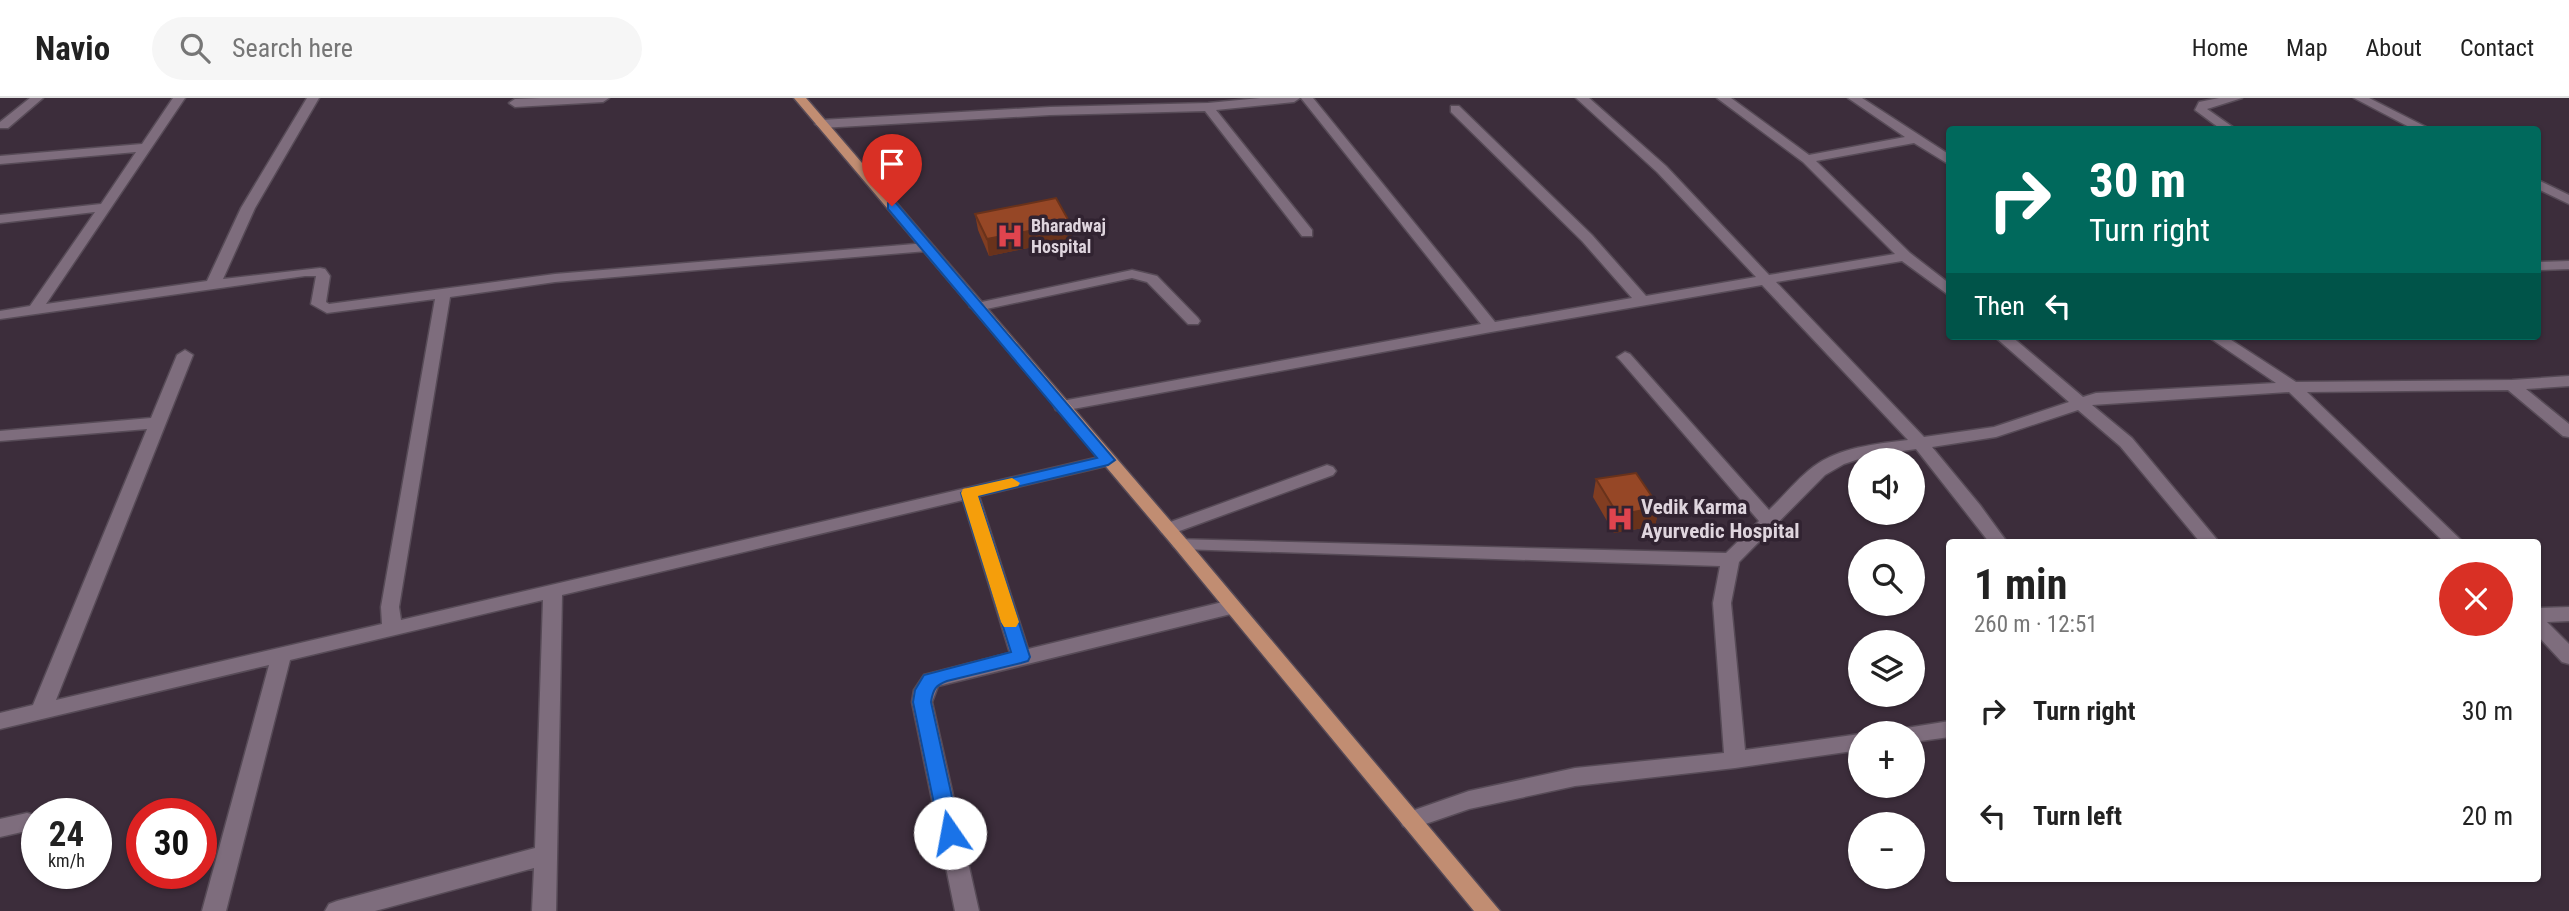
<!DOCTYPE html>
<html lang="en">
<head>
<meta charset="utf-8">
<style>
	:root { --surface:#fff; --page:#f6f6f6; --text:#222; --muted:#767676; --line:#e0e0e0 }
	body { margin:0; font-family:"Roboto Condensed",sans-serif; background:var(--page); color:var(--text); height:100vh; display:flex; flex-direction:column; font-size:26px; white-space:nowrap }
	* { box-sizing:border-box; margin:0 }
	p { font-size:23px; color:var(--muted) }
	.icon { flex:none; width:38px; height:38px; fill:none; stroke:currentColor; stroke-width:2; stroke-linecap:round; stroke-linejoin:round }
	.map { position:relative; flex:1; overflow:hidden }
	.sheet { position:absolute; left:1946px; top:441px; width:595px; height:343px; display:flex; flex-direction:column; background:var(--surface); border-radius:7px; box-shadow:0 2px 5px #0004 }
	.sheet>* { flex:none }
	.guide { position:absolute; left:1946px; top:28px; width:595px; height:214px; border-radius:7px; box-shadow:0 2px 5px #0004; background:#00695c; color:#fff; overflow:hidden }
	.controls { position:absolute; left:1848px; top:350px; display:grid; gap:14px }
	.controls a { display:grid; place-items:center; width:77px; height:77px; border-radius:50%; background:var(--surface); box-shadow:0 2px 5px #0004; font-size:35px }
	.speed { position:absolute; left:21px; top:700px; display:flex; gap:14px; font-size:35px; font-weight:700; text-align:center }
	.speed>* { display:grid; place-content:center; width:91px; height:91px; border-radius:50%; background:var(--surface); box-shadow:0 2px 5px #0004; line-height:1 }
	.speed small { font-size:18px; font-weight:400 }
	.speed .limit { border:10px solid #d22; background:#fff; color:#111 }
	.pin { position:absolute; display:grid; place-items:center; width:60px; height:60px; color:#fff; margin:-72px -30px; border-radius:50% 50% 50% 0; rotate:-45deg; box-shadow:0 0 7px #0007 }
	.pin .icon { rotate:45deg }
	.me { position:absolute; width:77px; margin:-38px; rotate:348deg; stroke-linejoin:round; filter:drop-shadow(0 0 5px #0008) }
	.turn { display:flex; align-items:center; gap:24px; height:147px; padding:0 28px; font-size:32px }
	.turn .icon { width:91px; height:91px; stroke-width:2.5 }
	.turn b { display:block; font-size:49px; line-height:60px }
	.then { display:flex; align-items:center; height:66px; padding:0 28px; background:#0003; gap:14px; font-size:26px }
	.round { display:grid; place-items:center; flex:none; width:74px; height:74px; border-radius:37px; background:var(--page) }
	.overview { display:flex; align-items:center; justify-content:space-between; height:119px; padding:0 28px }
	h1 { font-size:42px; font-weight:700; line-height:52px }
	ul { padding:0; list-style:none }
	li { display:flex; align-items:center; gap:21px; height:105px; padding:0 28px }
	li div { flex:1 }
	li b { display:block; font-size:26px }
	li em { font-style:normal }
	header { display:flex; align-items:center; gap:42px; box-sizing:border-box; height:98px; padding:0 35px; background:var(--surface); border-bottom:2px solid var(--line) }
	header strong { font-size:33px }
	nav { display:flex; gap:38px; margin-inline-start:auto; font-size:24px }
	.search { width:490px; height:63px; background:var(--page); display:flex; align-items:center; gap:18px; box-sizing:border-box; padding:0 24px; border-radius:38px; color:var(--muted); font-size:26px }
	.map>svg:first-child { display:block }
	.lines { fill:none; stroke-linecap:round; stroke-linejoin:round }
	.minor-casing { stroke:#574b57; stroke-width:3 }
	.major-casing { stroke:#574b57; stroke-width:3 }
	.minor { fill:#7e6d7d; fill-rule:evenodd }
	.major { fill:#c18d72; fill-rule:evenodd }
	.wall { fill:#813d21 }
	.shaded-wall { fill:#69321b }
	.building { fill:#964726; stroke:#69321b; stroke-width:2 }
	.route { fill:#1a73e8; stroke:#114b97; stroke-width:2 }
	.slow { fill:#f59e0b }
	.labels { text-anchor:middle; stroke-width:7; stroke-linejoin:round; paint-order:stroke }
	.far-poi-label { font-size:18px; font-weight:bold; fill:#dfd5de; stroke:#312331; text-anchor:start }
	.poi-label { font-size:21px; font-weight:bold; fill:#dfd5de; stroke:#312331; text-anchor:start }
</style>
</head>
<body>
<header>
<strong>Navio</strong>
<div class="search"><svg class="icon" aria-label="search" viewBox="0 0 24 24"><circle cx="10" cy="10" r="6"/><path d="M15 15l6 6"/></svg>Search here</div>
<nav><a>Home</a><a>Map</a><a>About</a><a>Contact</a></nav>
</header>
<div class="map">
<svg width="2569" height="813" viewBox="0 0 2569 813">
	<rect width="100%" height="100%" fill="#3c2d3b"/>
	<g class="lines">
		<defs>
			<g id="minor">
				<path d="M30,0H43L8,30H0V24Z"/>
				<path d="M173,0H185L46,206L207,183L241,110L307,0H319L255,110L223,181L320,170L325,171L330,178L326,204L329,206L555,176L927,145L934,149L927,153L555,184L450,199L399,509L401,522L1108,357L1116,362L1114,366L979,398L1028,551L1231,502L1238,504L1240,509L1238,514L1231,516L938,588L932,604L979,813H955L912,604L914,592L924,577L1010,555L963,402L562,497L556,813H532L534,770L375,813H325L329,806L337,803L535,750L543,502L290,562L226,813H202L269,567L0,631V615L33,607L147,331L0,343V333L151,320L177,257L185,252L193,257L56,602L382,526L381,509L435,201L327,215L311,206L316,178H305L0,221V213L30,208L95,114L0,125V117L101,106L136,54L0,66V58L142,46Z"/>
				<path d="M540,0H609L603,4L515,9L509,5L515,1Z"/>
				<path d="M1260,0H1300L1294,4L1216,12L1312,132V138H1302L1205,13L1050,17L821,30L815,26L821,22L1050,9L1208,5Z"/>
				<path d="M1301,0H1313L1495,224L1632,200L1582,143L1451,14V8H1459L1592,137L1646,198L1756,179L1657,74L1576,0H1589L1666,68L1769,177L1895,156L1803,64L1717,0H1731L1809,57L1905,39L1848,0H1862L1950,57V67L1914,45L1816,63L1910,155L1950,186V198L1902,163L1776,184L1924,339L1994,329L2069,304L1994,238H2011L2083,299L2096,295L2276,285L2207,238H2225L2296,284L2512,282L2569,278V288L2526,291L2569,326V339L2563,338L2508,292L2307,294L2463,444H2444L2289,294L2092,307L2132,340L2219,444H2200L2120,348L2078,312L1996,339L1932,349L1980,407L2007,444H1989L1916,351L1868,358L1844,366L1825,377L1739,464L1731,505L1745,652L1860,636V652L1735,670L1575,688L1469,711L1411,731L1403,728L1400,722L1403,716L1469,693L1575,670L1724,655L1713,505L1720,468L1180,451L1174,449L1171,445L1174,441L1726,455L1759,423L1620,262L1617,259L1625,254L1630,256L1769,412C1784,398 1797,381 1813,369C1839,349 1876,346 1908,342L1762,187L1491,234L1062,313L1056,312L1054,308L1056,304L1062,303L1481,226Z"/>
				<path d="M2219,0H2242L2207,11L2237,32H2222L2195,12L2199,4Z"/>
				<path d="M2354,0H2369L2432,32H2415Z"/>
				<path d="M2538,82L2569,97V106L2538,91Z"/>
				<path d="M2569,163V171L2538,172V164Z"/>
				<path d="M1132,172L1157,178L1198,220L1200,223L1198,226H1188L1147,184L1132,180L977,213L970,209L977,205Z"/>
				<path d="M1327,367L1333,369L1336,373L1333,377L1174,435H1162L1159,431L1162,427Z"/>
				<path d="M2569,509V523L2547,524L2569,546V566L2562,564L2538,538V510Z"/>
				<path d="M1950,623V639L1913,644V635H1903L1906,630Z"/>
				<path d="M27,715L35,717V731L0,739V721Z"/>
			</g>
			<path id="major" d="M794,0H806L1186,441L1500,813H1474L1174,449Z"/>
		</defs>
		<use href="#minor" class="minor-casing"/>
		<use href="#major" class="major-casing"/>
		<use href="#minor" class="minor"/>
		<use href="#major" class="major"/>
	</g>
	<g class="wall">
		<path d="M975,116L1072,141L989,158L978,132Z"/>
		<path d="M1596,381L1659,409L1655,428L1614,435L1593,399Z"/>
	</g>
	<g class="shaded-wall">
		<path d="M1070,125L1072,141L989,158L987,141Z"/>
		<path d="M1659,409L1655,428L1614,435L1618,417Z"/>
	</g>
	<g class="building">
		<path d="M1056,100L1070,125L987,141L975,116Z"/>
		<path d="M1636,375L1659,409L1618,417L1596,381Z"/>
	</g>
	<path class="route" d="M892,104L896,105L1115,362L1108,367L978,398L1030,559L1028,563L1021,565L947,583C936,587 933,591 931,604L960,735L957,741L950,743L943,741L940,735L913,604L915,592L924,577L1011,554L961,395L969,390L1097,360L888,111V105Z"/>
	<path class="slow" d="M1012,380L1020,385L1018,388L978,398L1019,524L1016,529H1004L1001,524L961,395L963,391Z"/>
	<defs>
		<symbol id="hospital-bare" viewBox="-9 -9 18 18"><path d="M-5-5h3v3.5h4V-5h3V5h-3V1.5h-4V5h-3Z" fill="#e0444e" stroke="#312331" stroke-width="2.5" paint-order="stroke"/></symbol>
	</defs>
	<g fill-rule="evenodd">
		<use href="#hospital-bare" x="991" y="119" width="38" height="38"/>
		<use href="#hospital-bare" x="1601" y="402" width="38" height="38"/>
	</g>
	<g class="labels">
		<g class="far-poi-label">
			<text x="1031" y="134">Bharadwaj<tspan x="1031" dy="21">Hospital</tspan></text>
		</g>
		<g class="poi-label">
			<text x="1641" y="416">Vedik Karma<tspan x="1641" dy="24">Ayurvedic Hospital</tspan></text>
		</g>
	</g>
</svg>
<div class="controls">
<a><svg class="icon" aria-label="sound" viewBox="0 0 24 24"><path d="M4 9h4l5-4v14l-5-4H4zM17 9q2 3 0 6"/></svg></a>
<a><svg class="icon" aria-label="search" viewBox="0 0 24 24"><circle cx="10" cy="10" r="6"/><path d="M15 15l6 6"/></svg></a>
<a><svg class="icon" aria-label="layers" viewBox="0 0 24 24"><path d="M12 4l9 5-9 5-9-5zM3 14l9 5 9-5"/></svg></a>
<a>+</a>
<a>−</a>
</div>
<div class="speed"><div>24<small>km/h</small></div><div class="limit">30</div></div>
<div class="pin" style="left:892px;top:108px;background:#d93025"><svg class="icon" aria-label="arrive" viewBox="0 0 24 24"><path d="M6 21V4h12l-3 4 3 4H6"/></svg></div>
<svg class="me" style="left:950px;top:735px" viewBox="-20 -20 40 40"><circle r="19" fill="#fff"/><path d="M0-13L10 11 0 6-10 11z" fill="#1a73e8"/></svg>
<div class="guide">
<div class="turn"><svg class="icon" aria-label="right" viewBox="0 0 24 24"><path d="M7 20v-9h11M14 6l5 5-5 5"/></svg><div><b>30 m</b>Turn right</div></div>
<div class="then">Then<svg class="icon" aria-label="left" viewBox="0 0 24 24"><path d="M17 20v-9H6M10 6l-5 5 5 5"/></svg></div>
</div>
<section class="sheet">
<div class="overview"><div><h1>1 min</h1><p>260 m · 12:51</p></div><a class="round" style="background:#d93025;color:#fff"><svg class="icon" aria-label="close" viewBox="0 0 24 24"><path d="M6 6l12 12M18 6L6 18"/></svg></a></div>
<ul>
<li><svg class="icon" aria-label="right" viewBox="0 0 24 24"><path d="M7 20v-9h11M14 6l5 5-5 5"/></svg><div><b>Turn right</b></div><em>30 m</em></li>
<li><svg class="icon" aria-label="left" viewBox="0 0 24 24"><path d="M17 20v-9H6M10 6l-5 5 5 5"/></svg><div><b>Turn left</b></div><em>20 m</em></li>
</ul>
</section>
</div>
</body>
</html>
